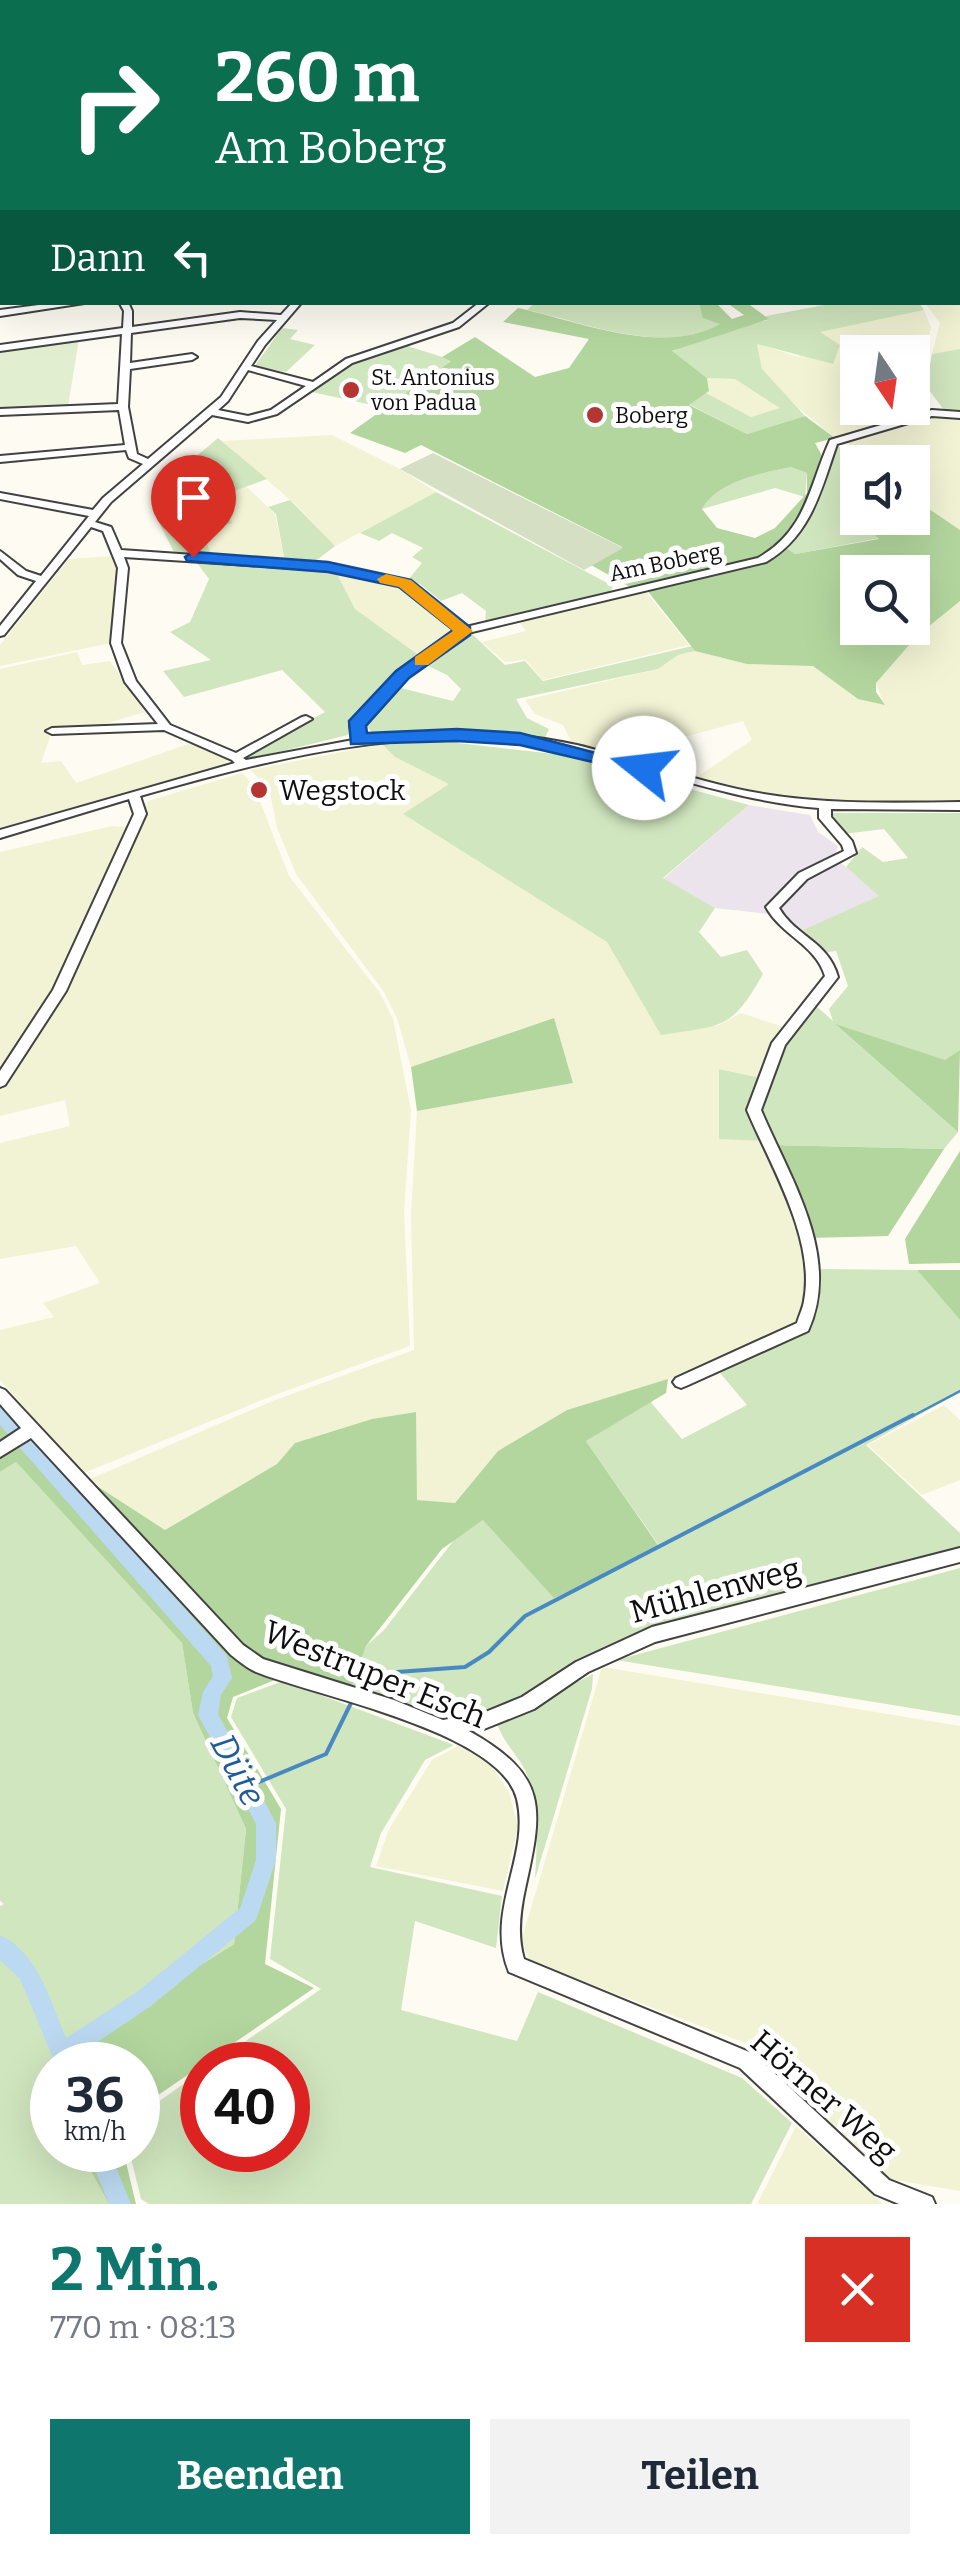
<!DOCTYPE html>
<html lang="de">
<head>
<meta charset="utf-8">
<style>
	:root { --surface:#fff; --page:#f2f2f3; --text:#1f2937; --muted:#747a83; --accent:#0f766e }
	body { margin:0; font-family:Bitter,serif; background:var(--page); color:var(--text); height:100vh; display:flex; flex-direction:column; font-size:38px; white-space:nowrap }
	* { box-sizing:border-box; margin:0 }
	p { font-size:32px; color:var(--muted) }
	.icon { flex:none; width:55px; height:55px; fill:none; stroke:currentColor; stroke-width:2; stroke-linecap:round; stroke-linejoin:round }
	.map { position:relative; height:2204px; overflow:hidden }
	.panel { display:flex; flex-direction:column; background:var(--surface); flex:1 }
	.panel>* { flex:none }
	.banner { position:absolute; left:0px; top:0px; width:960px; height:305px; box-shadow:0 10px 40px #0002; background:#0b6e4f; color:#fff; overflow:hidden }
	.needle { width:65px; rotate:167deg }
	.buttons { position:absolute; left:840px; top:335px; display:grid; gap:20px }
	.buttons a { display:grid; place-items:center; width:90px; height:90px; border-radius:0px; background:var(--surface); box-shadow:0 10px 40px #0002; font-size:50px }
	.speed { position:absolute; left:30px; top:2042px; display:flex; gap:20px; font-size:50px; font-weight:700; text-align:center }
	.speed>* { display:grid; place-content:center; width:130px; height:130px; border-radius:50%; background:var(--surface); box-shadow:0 10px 40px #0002; line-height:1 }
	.speed small { font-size:25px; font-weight:400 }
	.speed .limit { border:15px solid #d22; background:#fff; color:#111 }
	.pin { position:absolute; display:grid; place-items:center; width:85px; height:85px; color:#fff; margin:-102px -42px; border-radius:50% 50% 50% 0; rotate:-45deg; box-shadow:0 0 10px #0007 }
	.pin .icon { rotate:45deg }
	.me { position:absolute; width:110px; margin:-55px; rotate:286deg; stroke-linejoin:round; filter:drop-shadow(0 0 8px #0008) }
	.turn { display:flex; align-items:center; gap:35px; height:210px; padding:0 50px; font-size:45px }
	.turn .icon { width:130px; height:130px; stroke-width:2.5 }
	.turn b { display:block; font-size:70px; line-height:85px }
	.then { display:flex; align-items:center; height:95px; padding:0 50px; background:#0003; gap:20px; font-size:38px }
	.round { display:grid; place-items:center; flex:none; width:105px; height:105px; border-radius:0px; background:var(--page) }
	.overview { display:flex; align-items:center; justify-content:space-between; height:170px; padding:0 50px }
	h1 { font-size:60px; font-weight:700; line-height:75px; color:var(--accent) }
	.cta { display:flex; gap:20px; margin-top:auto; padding:20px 50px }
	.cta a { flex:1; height:115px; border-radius:0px; background:var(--accent); color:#fff; font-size:40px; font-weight:700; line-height:115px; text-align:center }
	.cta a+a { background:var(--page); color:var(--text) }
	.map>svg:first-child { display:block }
	.industrial { fill:#ece4ed }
	.farmland { fill:#f2f2d4; fill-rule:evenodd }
	.green { fill:#d0e6be }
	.forest { fill:#b3d69e; fill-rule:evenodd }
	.cemetery { fill:#d4dfc4 }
	.pitch { fill:#e1eecf }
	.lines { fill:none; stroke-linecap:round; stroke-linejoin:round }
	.stream-far1 { stroke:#4889c2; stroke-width:2.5 }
	.stream { stroke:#4889c2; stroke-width:4 }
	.river { fill:#bbd9f1; fill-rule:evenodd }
	.minor-casing { stroke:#424242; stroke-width:4 }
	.minor { fill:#fff; fill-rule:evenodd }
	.route { fill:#1a73e8; stroke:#114b97; stroke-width:2.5 }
	.slow { fill:#f59e0b }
	.poi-dot { fill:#b43532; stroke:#fff; stroke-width:4 }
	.labels { text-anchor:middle; stroke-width:10; stroke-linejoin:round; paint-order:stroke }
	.far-poi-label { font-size:22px; fill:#0f0f0f; stroke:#fff; text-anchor:start }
	.far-street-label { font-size:22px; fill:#0f0f0f; stroke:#fff }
	.poi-label { font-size:28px; fill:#0f0f0f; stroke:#fff; text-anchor:start }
	.near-street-label { font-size:32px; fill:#0f0f0f; stroke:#fff }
	.near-water-label { font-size:35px; font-style:italic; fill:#225c97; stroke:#fff }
</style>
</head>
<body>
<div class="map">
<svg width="960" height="2204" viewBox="0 0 960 2204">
	<rect width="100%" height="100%" fill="#fefcf2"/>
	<path class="industrial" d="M749,805L810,815L818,832L838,846L834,857L880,896L798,933L768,914L715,908L663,879Z"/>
	<g class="farmland">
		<path d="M960,248V349L932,354L940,323L925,303L958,302Z"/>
		<path d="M924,310L931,327L918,386L925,397L915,400L929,412L835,438L775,389L762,369L757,343L798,357L818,332ZM858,352H912V408H858Z"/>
		<path d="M707,378L735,379L781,408L751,417L706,393L709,390Z"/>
		<path d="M934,416L960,418V530L913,498L912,462H871L845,441Z"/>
		<path d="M332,435L400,469L436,492L335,546L296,505L222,441Z"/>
		<path d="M246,486L275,514L285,562L213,557L201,531L233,523L208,500Z"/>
		<path d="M113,556L120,578L111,643L0,666V645L69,559Z"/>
		<path d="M336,572L401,587L455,628L454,634L420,656L355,609Z"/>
		<path d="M645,591L689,645L543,680L526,660L505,662L482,642L526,631L519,621Z"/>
		<path d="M960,601V802L860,803L776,796L697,777L752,740L743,721L614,756L571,741L563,725L535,714L525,700L658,669L678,655L695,651L747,664L813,666L858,699L884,704L876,683L917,636Z"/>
		<path d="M77,652L82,665L110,661L145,712L87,729L53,728L41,763L61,761L76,783L191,743L228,758L227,763L0,828V669Z"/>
		<path d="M382,744L395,757L450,784L404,815L607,942L661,1034L719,1025L741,1013L786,1028L761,1078L720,1069V1139L762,1141L810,1264L805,1317L689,1373L567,1410L498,1451L455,1503L417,1500L415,1412L372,1419L295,1443L277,1464L165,1530L121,1505L90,1479L275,1400L414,1350L411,1214L417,1111L573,1083L553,1018L411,1067L397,1018L384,992L296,874L277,828L269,788L250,770Z"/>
		<path d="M242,773L254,786L289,876L380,993L393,1019L411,1110L404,1212L410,1346L272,1396L84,1473L0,1380V1330L54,1317L43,1303L100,1283L76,1246L0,1259V1143L70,1126L65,1100L0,1116V1089L47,1019L148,801Z"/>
		<path d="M112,826L127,827L73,955L49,1000L0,1071V852Z"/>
		<path d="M944,1405L960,1420V1480L922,1495L868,1445Z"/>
		<path d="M602,1667L960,1726V2191L889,2179L753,2046L530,1961L521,1942Z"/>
		<path d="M458,1746L484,1755L509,1792L518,1827L503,1891L376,1866L389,1829L432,1760Z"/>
		<path d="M796,2126L883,2204H757Z"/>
	</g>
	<g class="green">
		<path d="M536,302L699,303L704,318L721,324C664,356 587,323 527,310Z"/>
		<path d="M835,303H919L924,310L820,332L840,345L833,364L757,344L762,369L805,416L747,434L688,404L706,393L751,417L780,408L735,379L707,378L671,352L713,334L768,320L766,316Z"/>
		<path d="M282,328L298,330L290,339L315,345L286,372L254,367Z"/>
		<path d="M401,344L452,360L386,408L307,391L352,363Z"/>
		<path d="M960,349V413L944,410L926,386L932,354Z"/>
		<path d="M218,438L267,479L209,500L233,523L201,531L213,557L175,554L156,517L191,477L181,469Z"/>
		<path d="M837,445L859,462L857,509L853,511L880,538L795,554L786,549L822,493L832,450Z"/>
		<path d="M791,467L807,473L805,497L775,488L702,509C717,482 761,473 791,467Z"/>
		<path d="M436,492L613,586L611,591L485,622L486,611L462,593L441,601L420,584L408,580L422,563L412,557L423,548L392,533L379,541L360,533Z"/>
		<path d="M290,500L335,546L313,563L285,562L276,514L268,507Z"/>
		<path d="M194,559L336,572L355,609L420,656L358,710L348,735L250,759L247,754L325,712L282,670L184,697L163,671L211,660L170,632L190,622L209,579Z"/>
		<path d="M470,632L505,665L525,661L543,681L692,646L695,651L678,655L658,669L516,699L527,718L549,729L545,738L460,730L372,732L365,725L397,687L453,701L461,689L447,675L424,664Z"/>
		<path d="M449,742L563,755L749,805L663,878L715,908L699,932L721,957L747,950L763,974C731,1031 722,1025 661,1035L607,942L403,814L449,784L395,757L382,744Z"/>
		<path d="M829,813H960V1050L945,1061L837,1026L958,1132L944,1149L772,1145C768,1135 758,1119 758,1108C759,1073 794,1030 816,1006L833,1021L829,1009L848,986L836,951L828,952L803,930L879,896L846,867L862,847L883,862L908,858L884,829L843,834Z"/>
		<path d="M719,1069L761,1078L751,1106L762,1141L719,1139Z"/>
		<path d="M818,1269L917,1270L960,1320V1392L866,1445L960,1533V1552L652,1635L528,1703L441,1728L349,1695L366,1646L384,1630L454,1540L483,1520L660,1547L586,1441L649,1400L682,1439L747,1405L720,1373L808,1330Z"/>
		<path d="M16,1462L182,1643L193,1713L246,1829L234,1944L74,2045L49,2024L66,2065H52V2150H79L109,2204H0V1906L4,1904L0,1901V1472Z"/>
		<path d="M960,1568V1716L616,1660Z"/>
		<path d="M593,1674L592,1689L535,1879C537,1846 540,1800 525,1770C516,1752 503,1743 497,1723Z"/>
		<path d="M283,1681L454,1745L425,1760L381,1833L370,1867L502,1896L496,1948L415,1921L401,2010L517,2041L538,1992L742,2078L792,2123L751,2204H149L141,2199L129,2150H138V2116L202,2071V2150H288V2065H211L321,1989L270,1959L286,1809L231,1717L237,1698Z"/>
	</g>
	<g class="forest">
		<path d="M699,303H716L732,319L744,315L727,303H747L769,319L672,351L707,378L709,391L689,405L747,434L805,416L835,438L815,443L822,456L815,495L780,544L795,554L879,539L859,518H912L913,498L960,530V601L917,636L876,683V692L885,705L858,699L813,666L747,664L695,651L642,584L630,587L591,565L622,547L421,445L405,453L350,433L451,361L442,357L475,337L535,377L569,368L589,339L503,322L518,308C578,321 662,357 720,324L703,318ZM791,467L807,473V493L775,528L755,538L717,528L702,509C717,482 761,473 791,467ZM858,572H912V628H858Z"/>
		<path d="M554,1018L573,1083L417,1111L411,1067Z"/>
		<path d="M835,1024L945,1060L960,1050L958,1132Z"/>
		<path d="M772,1145L944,1149L888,1236L809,1238Z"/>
		<path d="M960,1151V1263L909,1264L905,1239Z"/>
		<path d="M917,1270H960V1320Z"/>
		<path d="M668,1379L666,1393L586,1441L660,1548L554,1598L483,1520L442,1549L366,1646L349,1695L287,1675L233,1697L227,1718L281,1809L265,1964L314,1988L138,2109V2065H75L74,2045L234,1944L246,1829L193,1713L182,1643L16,1462L0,1472V1385L83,1477L165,1530L277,1464L295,1443L372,1419L416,1412L417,1500L455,1503L498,1451L567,1410Z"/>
		<path d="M79,2150H123L136,2204H109Z"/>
	</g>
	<path class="cemetery" d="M433,453L623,548L584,570L400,469Z"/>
	<path class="pitch" d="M79,339L68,406L0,410V353Z"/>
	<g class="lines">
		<g class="stream-far1">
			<path d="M136,2L142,0"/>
			<path d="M909,1418L960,1391"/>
		</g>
		<g class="stream">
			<path d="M364,1692L397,1672L465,1667L489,1652L525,1616L913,1415"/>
			<path d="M247,1787L326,1754L351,1703"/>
		</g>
		<g class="river">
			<path d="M0,1406L6,1408L227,1656L232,1678L221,1695L218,1714L276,1823V1860L258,1914L255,1921L151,2006L84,2051L83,2065H56L20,1979L0,1960V1935C38,1952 51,2003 66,2038L137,1992L240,1908L256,1860V1824L198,1715L203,1692L213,1676L211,1666L0,1425Z"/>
			<path d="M87,2150H109L131,2204H109Z"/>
		</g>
		<defs>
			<g id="minor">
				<path d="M581,0H589V2H582Z"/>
				<rect x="958" y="84" width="2" height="6"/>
				<rect x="0" y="86" width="2" height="5"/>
				<rect x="0" y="117" width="2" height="4"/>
				<rect x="0" y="145" width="2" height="4"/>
				<rect x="0" y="212" width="2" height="5"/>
				<path d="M958,229H960V235L958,234Z"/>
				<path d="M0,238L2,239V243L0,244Z"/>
				<path d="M0,274L2,275V279L0,280Z"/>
				<path d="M62,302H91L0,316V310Z"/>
				<path d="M119,302H128L132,311V327L240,312L281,315L293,302H302L265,345L251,366L313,382L346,359L453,323L480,302H490L459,327L352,363L277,414L248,422L212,415L111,502L95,522L111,527L121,550L328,564L405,580L466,627L758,558C807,530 809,486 830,440L932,410L960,412V418L932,416L837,444C821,490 811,536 766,562L468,633L406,677L362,726L364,739C434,729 508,730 577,745C634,759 689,779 747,791C817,805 889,803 960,802V810L831,809V817L852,841L856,853L807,879L779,908C796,937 828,941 838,977L785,1045L761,1110C790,1179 842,1256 808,1331L686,1386L681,1388L676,1386L673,1382L676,1378L797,1323C799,1316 803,1308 804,1301C816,1239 770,1165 747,1110L772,1043L825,976C816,945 781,935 766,907L799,873L844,851L842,845L819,818V808C726,800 643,765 552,747C414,721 271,759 140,796L146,814L66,991L5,1085L0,1087V1071L53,990L134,814L129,799L0,838V830L235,763L232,760L164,730L52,734L46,731L52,728L158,724L125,682L111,643L118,568L103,531L91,527L4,635L0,636V626L36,581L18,575L0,559V551L26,571L41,576L89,516L0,499V493L93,510L103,498L143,464L129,458L126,450L0,462V456L125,445L119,410L0,415V409L118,404L122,334L0,351V345L123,328L124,311ZM240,318L277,320L258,341L221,397L148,459L137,454L128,407L130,369L192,360L197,357L192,354L130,363L131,333ZM248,370L306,386L271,410L248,416L218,410L228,401ZM124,557L328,570L402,585L457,631L398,673L350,725L353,740L246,760L243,758L312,719L306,716L302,717L236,753L170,725L136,681L121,643L128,568Z"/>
				<path d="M0,1388L5,1390L243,1645L263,1659L394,1700L443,1720L483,1713L522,1697L576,1662L652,1627L960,1548V1562L655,1642L588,1672L534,1709L484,1729L469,1731C549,1776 543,1808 525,1889C520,1912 517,1936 524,1959L754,2054L889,2180L932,2197L935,2204H899L875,2194L740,2068L509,1972C484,1910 531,1857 517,1799C500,1731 315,1696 256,1672C247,1668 239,1661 231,1655L31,1438L0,1457V1442L21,1428L0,1404Z"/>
			</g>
		</defs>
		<use href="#minor" class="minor-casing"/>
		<use href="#minor" class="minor"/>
	</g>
	<path class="route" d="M193,552L328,562L411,580L470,627V635L409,678L366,726L367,733L457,729L520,733L653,768L644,774L520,745L457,741L351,744L349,721L396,671L453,630L399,587L328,572L187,561L185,557Z"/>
	<path class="slow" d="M386,574L411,580L473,631L428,665H415V657L453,631L399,587L380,583L377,579Z"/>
	<g class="poi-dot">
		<circle cx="351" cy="390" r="10"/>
		<circle cx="595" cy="415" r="10"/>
		<circle cx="259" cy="790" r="10"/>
	</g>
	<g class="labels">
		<g class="far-poi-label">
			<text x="371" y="385">St. Antonius<tspan x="371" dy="25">von Padua</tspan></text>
			<text x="615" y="423">Boberg</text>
		</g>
		<g class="far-street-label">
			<text transform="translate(665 562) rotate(-12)" y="8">Am Boberg</text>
		</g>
		<g class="poi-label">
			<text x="279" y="800">Wegstock</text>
		</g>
		<g class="near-street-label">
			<text transform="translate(715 1590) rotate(-15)" y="11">Mühlenweg</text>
			<text transform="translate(375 1674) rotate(22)" y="11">Westruper Esch</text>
			<text transform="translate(824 2096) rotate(41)" y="11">Hörner Weg</text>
		</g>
		<g class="near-water-label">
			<text transform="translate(238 1770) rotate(62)" y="12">Düte</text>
		</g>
	</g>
</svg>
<div class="buttons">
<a><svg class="needle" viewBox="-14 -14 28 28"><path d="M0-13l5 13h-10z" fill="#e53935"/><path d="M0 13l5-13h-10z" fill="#747a83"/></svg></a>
<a><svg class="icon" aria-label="sound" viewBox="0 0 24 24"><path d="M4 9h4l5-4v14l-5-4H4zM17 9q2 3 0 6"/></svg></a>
<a><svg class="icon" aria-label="search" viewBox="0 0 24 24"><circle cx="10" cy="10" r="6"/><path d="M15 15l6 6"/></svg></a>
</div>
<div class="speed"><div>36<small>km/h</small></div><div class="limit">40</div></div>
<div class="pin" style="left:193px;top:557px;background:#d93025"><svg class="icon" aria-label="arrive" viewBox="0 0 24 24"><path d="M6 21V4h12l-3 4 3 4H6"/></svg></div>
<svg class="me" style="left:644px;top:768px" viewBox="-20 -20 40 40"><circle r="19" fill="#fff"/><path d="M0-13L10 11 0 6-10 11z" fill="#1a73e8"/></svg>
<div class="banner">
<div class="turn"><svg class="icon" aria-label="right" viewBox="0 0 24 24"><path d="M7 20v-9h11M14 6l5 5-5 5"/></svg><div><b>260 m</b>Am Boberg</div></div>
<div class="then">Dann<svg class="icon" aria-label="left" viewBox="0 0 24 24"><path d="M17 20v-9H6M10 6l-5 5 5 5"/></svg></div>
</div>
</div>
<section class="panel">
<div class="overview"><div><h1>2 Min.</h1><p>770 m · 08:13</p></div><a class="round" style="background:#d93025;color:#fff"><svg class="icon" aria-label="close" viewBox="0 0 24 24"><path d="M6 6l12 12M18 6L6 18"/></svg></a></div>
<div class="cta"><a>Beenden</a><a>Teilen</a></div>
</section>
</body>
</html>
